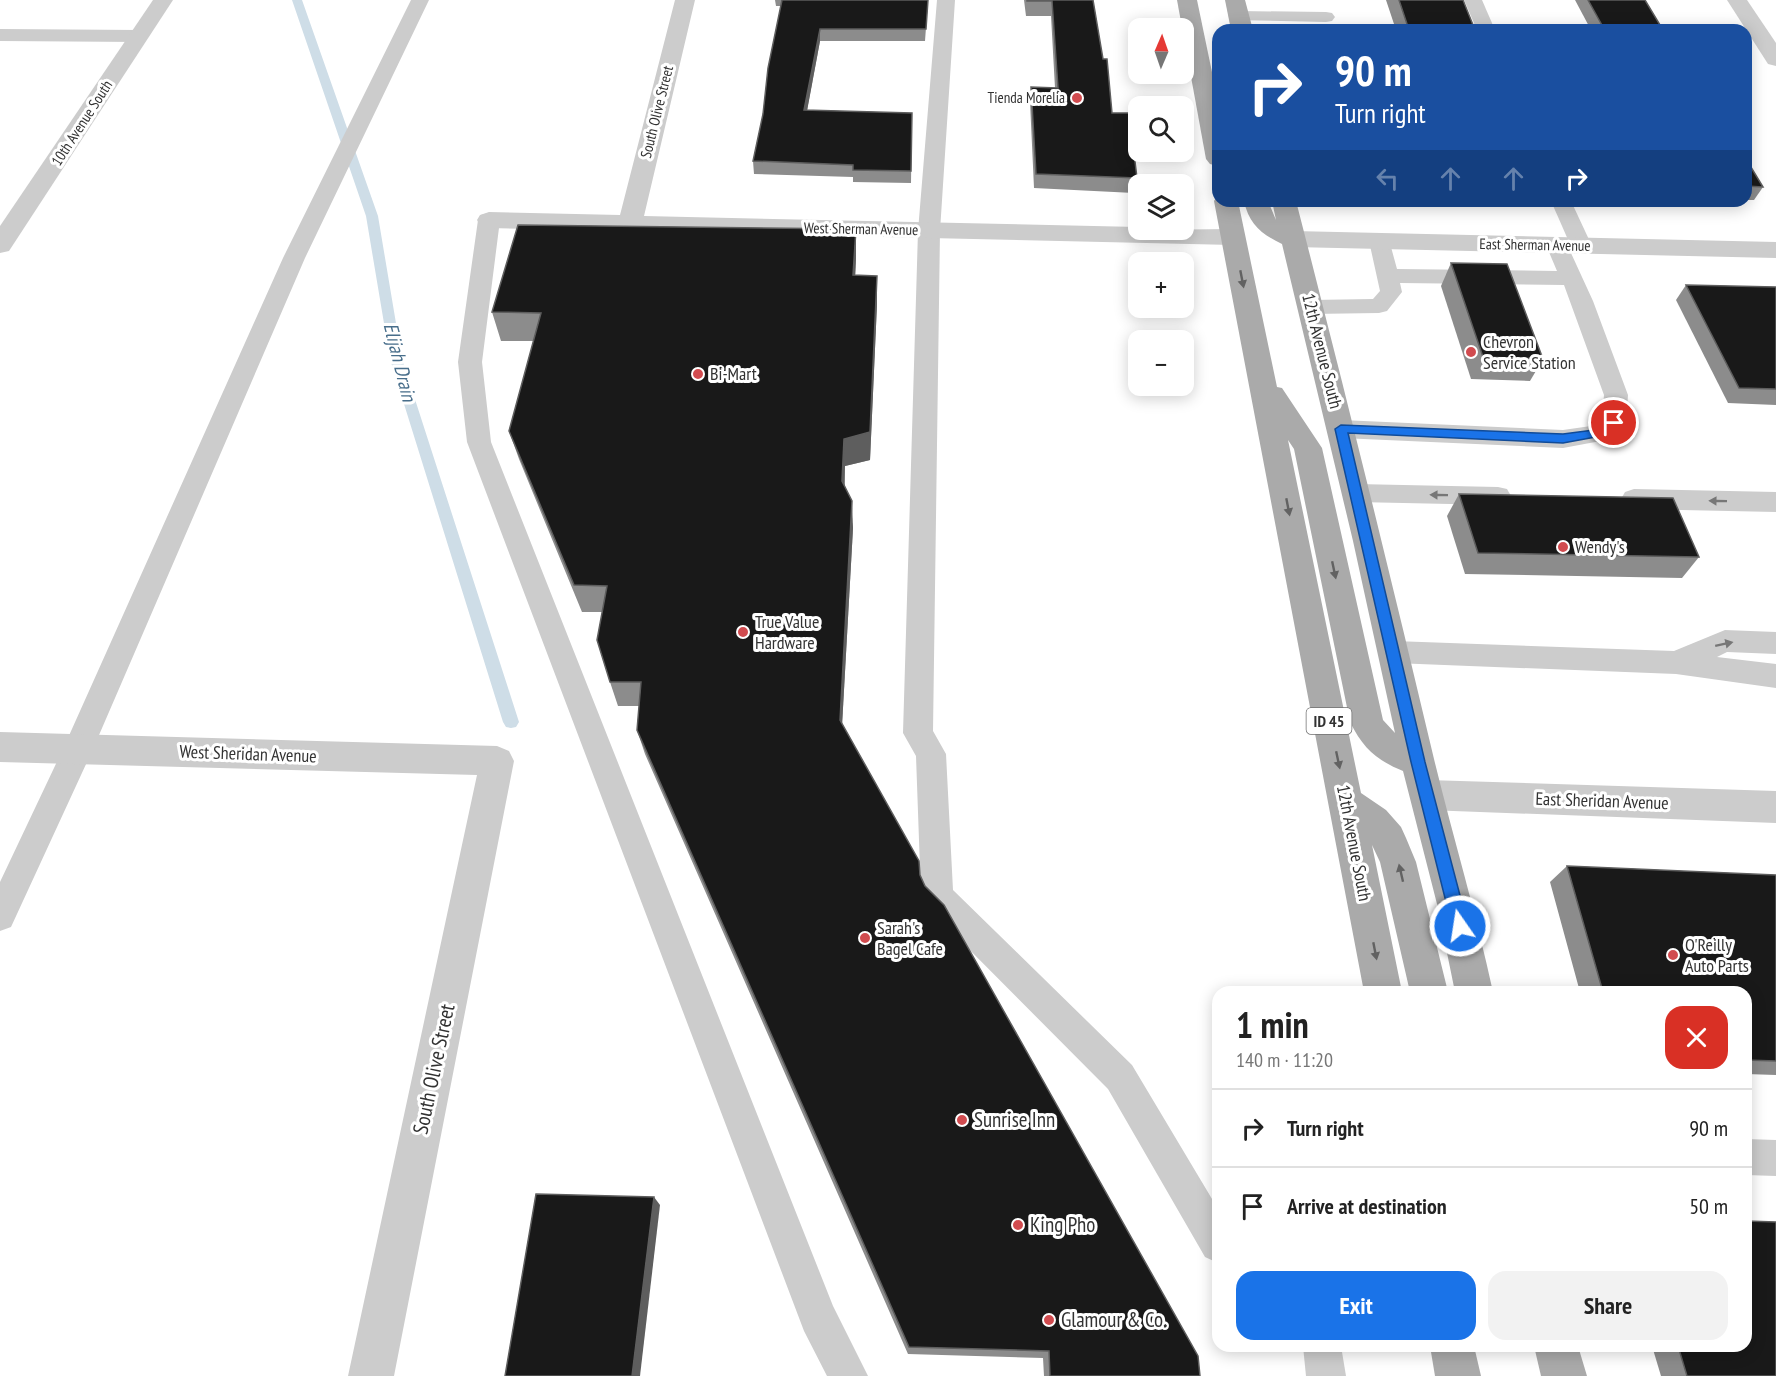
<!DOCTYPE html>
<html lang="en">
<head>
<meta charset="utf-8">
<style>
	:root { --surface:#fff; --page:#f2f2f2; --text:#222; --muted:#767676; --line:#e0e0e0; --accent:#1a73e8 }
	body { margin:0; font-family:"PT Sans Narrow",sans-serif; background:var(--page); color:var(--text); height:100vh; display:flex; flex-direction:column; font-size:22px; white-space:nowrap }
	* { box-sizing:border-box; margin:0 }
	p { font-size:20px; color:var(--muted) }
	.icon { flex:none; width:33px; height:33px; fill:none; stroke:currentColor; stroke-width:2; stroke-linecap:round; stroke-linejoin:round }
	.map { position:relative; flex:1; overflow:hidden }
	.side { position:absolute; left:1212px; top:986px; width:540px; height:366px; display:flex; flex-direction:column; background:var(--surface); border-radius:18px; box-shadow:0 3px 15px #0003 }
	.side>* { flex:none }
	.banner { position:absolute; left:1212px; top:24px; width:540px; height:183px; border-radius:18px; box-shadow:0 3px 15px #0003; background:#1a4fa0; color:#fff; overflow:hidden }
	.needle { width:39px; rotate:2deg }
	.buttons { position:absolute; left:1128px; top:18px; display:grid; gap:12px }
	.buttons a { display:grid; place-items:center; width:66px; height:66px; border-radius:12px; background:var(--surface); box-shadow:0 3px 15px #0003; font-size:30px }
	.pin { position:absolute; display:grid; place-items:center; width:51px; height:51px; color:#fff; margin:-26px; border:3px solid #fff; border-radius:50%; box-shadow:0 2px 6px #0007 }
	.me { position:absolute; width:66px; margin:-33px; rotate:347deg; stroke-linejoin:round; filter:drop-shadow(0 0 4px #0008) }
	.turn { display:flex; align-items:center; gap:21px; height:126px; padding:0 24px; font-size:27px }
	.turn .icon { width:78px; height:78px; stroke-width:2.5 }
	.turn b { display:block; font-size:42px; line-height:51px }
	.lanes { display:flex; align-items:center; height:57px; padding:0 24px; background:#0003; justify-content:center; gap:30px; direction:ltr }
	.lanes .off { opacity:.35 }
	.round { display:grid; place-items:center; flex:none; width:63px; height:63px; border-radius:18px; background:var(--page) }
	.summary { display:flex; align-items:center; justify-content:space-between; height:102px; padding:0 24px }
	h1 { font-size:36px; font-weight:600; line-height:45px }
	.button { display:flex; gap:12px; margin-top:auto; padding:12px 24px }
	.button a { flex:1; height:69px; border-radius:18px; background:var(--accent); color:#fff; font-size:24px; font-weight:600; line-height:69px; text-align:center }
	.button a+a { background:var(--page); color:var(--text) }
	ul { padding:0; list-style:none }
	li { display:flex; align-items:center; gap:18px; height:78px; padding:0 24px; border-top:2px solid var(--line) }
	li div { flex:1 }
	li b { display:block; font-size:22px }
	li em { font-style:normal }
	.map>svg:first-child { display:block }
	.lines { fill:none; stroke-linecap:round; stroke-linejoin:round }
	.stream { fill:#cedde7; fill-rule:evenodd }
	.service { fill:#ccc; fill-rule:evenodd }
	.minor { fill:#ccc; fill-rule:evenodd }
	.primary { fill:#aaa; fill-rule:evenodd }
	.wall { fill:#8c8c8c }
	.shaded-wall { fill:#5e5e5e }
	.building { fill:#191919; stroke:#5e5e5e; stroke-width:1.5 }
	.oneway { fill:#626262 }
	.oneway2 { fill:#777 }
	.route { fill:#1a73e8; stroke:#114b97; stroke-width:1.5 }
	.poi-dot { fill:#d14b4f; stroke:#fff; stroke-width:2 }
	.labels { text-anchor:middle; stroke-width:6; stroke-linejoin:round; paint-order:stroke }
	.far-poi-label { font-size:15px; fill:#323232; stroke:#fff; text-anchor:end }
	.far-street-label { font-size:15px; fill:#323232; stroke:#fff }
	.shield { fill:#fff; stroke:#707070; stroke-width:1.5 }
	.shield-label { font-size:16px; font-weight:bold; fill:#323232 }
	.poi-label { font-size:18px; fill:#323232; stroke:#fff; text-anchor:start }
	.street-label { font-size:18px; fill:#323232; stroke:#fff }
	.water-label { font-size:20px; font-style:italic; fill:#486e8b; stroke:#fff }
	.near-street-label { font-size:21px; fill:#323232; stroke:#fff }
	.near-poi-label { font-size:21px; fill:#323232; stroke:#fff; text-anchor:start }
</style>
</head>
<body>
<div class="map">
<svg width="1776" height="1376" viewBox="0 0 1776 1376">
	<rect width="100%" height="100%" fill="#fff"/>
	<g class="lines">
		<path class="stream" d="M292,0H302L378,216L402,359L519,722L516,727L511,728L506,727L503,722L390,359L366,216Z"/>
		<g class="service">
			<path d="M411,0H429L305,258L93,749L11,927L0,931V882L63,749L283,258Z"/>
			<path d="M937,0H955L940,231L933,731L946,754L953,890L1132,1065L1218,1209V1263L1205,1257L1108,1089L926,906L921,896L916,756L903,733L918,231Z"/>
			<path d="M1464,0H1482L1495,30H1477Z"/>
			<path d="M1239,11L1326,12L1332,13L1335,17L1332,21L1326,22L1233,20L1230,16L1233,12Z"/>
			<path d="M0,29L139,30L146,32L148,36L146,40L139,42L0,41Z"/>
			<path d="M1551,201H1571L1592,246L1589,251L1581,253L1573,251Z"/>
			<path d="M489,213L497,215L500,220L482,362L491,442L833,1306L868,1376H827L804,1331L467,442L458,362L478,220L481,215Z"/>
			<path d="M1380,234L1388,236L1397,269L1557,271L1546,245L1549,240L1557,238L1565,240L1593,301L1628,395L1626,423L1623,429L1606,440L1563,448L1341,438L1332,435L1329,429L1332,423L1341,420L1563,430L1591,426L1602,419L1604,395L1564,285L1400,283L1402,292L1387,311L1379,313L1311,314L1303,312L1300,307L1303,302L1311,300L1373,299L1380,291L1369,241L1372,236Z"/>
			<path d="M1356,484L1498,487L1507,489L1511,496L1507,503L1498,505L1356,502L1347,500L1343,493L1347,486Z"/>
			<path d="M1634,489L1776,492V512L1634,509L1625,506L1621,499L1625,492Z"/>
			<path d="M1725,630L1776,632V654L1727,652L1717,657L1776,664V688L1676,674L1394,663L1384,660L1380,652L1384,644L1394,641L1674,651Z"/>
			<path d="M1746,1139L1776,1140V1176L1746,1175Z"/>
			<path d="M1303,1346H1341L1346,1376H1306Z"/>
		</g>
		<g class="minor">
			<path d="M153,0H173L9,251L0,253V226Z"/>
			<path d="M675,0H695L644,216L1138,227V230L1233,229L1242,231L1245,237L1242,243L1233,245L489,228L480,225L477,220L480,215L489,212L620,215Z"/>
			<path d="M1727,0H1747L1776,43V66L1768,64Z"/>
			<path d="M1293,231L1776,242V258L1293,247L1284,245L1281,239L1284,233Z"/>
			<path d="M0,732L497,746L509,751L514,761L394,1376H348L477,775L0,762Z"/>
			<path d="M1427,780L1776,791V823L1427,810L1415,806L1410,795L1415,784Z"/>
		</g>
		<g class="primary">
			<path d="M1177,0H1197L1218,101V166L1210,164L1206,159Z"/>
			<path d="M1225,0H1245L1253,30H1231Z"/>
			<path d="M1217,196L1218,201H1238L1277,387L1282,388L1322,448L1383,720L1395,733L1353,541L1282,244C1261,234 1249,224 1244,201H1268L1276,220L1272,201H1296C1344,387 1390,573 1434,759C1453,837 1476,913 1493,992H1455L1437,904L1403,771C1376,760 1363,748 1350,722L1294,449L1288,440L1361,793L1386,810L1401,827L1406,838L1416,862L1448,992H1410L1380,862L1372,845L1402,992H1364L1214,201Z"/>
			<path d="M1430,1346H1474L1481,1376H1435Z"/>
			<path d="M1534,1346H1578L1587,1376H1541Z"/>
		</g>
	</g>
	<g class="wall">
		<path d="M775,0H928L925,41H820L807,110L912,113L911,183L853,182V177L754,174L753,161L763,114L781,6H776Z"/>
		<path d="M1024,0H1093L1112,113L1137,178L1134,193L1034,188L1030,102L1031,87L1055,88L1051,16H1026Z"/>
		<path d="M1386,0H1463L1475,30H1396Z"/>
		<path d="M1575,0H1645L1663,30H1591Z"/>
		<path d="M1746,159L1763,187L1754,200H1746Z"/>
		<path d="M1484,201H1528L1526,204L1485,203Z"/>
		<path d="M856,258L855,275L877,276V304L870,460L845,466V486L853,528L842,725L925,886L1200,1376H1044L1043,1358L908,1354L645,754L637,730L639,706H618L610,682L603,612H582L519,459L509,431L534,341H501L492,312Z"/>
		<path d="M1451,263L1543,359L1530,381L1471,379L1441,286Z"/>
		<path d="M1686,285L1776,287V405L1728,403L1676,300Z"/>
		<path d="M1459,494L1699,557L1682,578L1465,574L1447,516Z"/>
		<path d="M1567,866L1776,875V1075L1746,1074V992H1580L1550,882Z"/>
		<path d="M1652,1346H1746L1776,1376H1661Z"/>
	</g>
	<g class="shaded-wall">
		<path d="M820,29V41L805,122L804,110Z"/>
		<path d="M856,229V258L854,304L853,275Z"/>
		<path d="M877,276V304L870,460L845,466L843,508L842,481L844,439Z"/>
		<path d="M852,501L853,528L841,744L840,720Z"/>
		<path d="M654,1197L660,1205L640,1376H632Z"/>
	</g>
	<g class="building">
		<path d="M782,0H928L926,29H820L804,110L912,113L911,171L853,170V165L753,161L763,114L768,68Z"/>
		<path d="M1027,0H1093L1103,59H1107L1112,113H1129L1137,178L1036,174L1031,87L1058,88L1052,1H1027Z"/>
		<path d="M1399,0H1463L1475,30H1409Z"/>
		<path d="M1588,0H1645L1663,30H1596L1594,26L1603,27Z"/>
		<path d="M1746,159L1763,187L1746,186Z"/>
		<path d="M518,225L856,229L853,275L877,276L870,432L844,439L842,481L852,501L840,720L919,861L920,875L925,886L944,905L1198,1356L1200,1376H1050L1049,1351L909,1347L637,730L641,682H610L597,640L607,586L574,585L509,431L541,313L492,312Z"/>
		<path d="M1451,263L1507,264L1543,359L1483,357Z"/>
		<path d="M1686,285L1776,287V389L1739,388Z"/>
		<path d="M1459,494L1673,498L1699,557L1478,553Z"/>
		<path d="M1567,866L1776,875V1061L1746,1060V992H1603Z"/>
		<path d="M536,1194L654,1197L632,1376H505Z"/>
		<path d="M1746,1221L1776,1222V1376H1687L1678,1346H1746Z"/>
	</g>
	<defs><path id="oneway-solid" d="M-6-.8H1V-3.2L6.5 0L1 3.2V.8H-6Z" transform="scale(1.5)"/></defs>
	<g class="oneway">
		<use href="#oneway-solid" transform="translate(1242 279) rotate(79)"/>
		<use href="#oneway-solid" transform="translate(1288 507) rotate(79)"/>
		<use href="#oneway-solid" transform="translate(1334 570) rotate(78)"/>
		<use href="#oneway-solid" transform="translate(1338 760) rotate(78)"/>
		<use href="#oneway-solid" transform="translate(1401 873) rotate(-103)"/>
		<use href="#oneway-solid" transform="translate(1375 951) rotate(79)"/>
	</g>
	<g class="oneway2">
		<use href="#oneway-solid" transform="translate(1439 495) rotate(-179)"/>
		<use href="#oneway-solid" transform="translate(1718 501) rotate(-179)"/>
		<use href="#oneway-solid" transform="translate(1724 644) rotate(-12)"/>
	</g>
	<path class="route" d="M1614,419L1620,423L1601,436L1563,443L1348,433L1425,762L1468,926L1465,931L1460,933L1454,931L1452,926L1411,762L1335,429L1341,425L1563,434L1594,430Z"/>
	<g class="poi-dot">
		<circle cx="1077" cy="98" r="6"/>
		<circle cx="1471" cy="352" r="6"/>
		<circle cx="698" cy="374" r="6"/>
		<circle cx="1563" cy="547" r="6"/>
		<circle cx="743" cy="632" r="6"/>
		<circle cx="865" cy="938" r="6"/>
		<circle cx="1673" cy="955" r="6"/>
		<circle cx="962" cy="1120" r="6"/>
		<circle cx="1018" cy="1225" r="6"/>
		<circle cx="1049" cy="1320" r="6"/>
	</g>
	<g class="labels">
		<g class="far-poi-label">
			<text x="1065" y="103">Tienda Morelia</text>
		</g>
		<g class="far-street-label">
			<text transform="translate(657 112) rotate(-76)" y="5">South Olive Street</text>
			<text transform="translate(82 123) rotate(-57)" y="5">10th Avenue South</text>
			<text transform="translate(861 229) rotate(1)" y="5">West Sherman Avenue</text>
			<text transform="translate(1535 245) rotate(1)" y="5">East Sherman Avenue</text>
		</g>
		<rect class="shield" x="1306.5" y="708" width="45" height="26" rx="4.5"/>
		<g class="shield-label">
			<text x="1329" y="727">ID 45</text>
		</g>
		<g class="poi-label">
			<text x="1483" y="348">Chevron<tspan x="1483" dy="21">Service Station</tspan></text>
			<text x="710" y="380">Bi-Mart</text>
			<text x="1575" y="553">Wendy's</text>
			<text x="755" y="628">True Value<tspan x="755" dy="21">Hardware</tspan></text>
			<text x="877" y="934">Sarah's<tspan x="877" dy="21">Bagel Cafe</tspan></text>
			<text x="1685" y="951">O'Reilly<tspan x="1685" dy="21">Auto Parts</tspan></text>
		</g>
		<g class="street-label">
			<text transform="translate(1322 351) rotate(76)" y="6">12th Avenue South</text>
			<text transform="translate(248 754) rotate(2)" y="6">West Sheridan Avenue</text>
			<text transform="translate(1602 801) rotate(2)" y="6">East Sheridan Avenue</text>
			<text transform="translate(1354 843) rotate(79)" y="6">12th Avenue South</text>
		</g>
		<g class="water-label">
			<text transform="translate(400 362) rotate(76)" y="7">Elijah Drain</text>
		</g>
		<g class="near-street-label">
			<text transform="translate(434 1069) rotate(-78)" y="7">South Olive Street</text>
		</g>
		<g class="near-poi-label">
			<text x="974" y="1127">Sunrise Inn</text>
			<text x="1030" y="1232">King Pho</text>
			<text x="1061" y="1327">Glamour &amp; Co.</text>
		</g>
	</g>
</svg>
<div class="buttons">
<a><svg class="needle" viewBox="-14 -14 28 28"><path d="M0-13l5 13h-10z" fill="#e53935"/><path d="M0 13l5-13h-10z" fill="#767676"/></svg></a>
<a><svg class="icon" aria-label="search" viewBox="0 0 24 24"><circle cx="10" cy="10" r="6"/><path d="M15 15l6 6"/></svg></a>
<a><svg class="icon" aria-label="layers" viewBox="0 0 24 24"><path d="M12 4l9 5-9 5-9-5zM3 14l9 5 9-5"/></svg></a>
<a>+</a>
<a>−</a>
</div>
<div class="pin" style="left:1614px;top:423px;background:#d93025"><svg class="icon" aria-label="arrive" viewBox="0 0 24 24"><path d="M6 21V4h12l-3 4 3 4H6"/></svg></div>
<svg class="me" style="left:1460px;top:926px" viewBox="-20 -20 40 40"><circle r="17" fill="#1a73e8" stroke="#fff" stroke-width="3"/><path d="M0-11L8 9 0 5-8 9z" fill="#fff"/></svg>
<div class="banner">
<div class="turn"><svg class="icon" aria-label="right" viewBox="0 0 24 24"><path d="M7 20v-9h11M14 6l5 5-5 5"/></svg><div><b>90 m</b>Turn right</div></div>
<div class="lanes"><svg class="icon off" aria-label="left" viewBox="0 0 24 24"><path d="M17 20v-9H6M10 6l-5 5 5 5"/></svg><svg class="icon off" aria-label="ahead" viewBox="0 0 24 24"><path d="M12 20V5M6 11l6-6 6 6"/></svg><svg class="icon off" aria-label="ahead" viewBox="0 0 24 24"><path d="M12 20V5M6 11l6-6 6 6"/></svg><svg class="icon" aria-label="right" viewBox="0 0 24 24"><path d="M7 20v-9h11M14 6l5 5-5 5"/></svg></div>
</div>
<section class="side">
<div class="summary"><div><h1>1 min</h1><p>140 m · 11:20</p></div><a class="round" style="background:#d93025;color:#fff"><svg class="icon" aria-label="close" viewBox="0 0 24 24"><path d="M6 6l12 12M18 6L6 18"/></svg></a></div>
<ul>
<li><svg class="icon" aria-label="right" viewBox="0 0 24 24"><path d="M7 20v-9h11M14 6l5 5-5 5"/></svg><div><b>Turn right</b></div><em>90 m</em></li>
<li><svg class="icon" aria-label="arrive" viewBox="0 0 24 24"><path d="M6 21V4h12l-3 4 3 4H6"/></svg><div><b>Arrive at destination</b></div><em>50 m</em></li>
</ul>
<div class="button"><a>Exit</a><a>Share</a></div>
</section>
</div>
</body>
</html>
